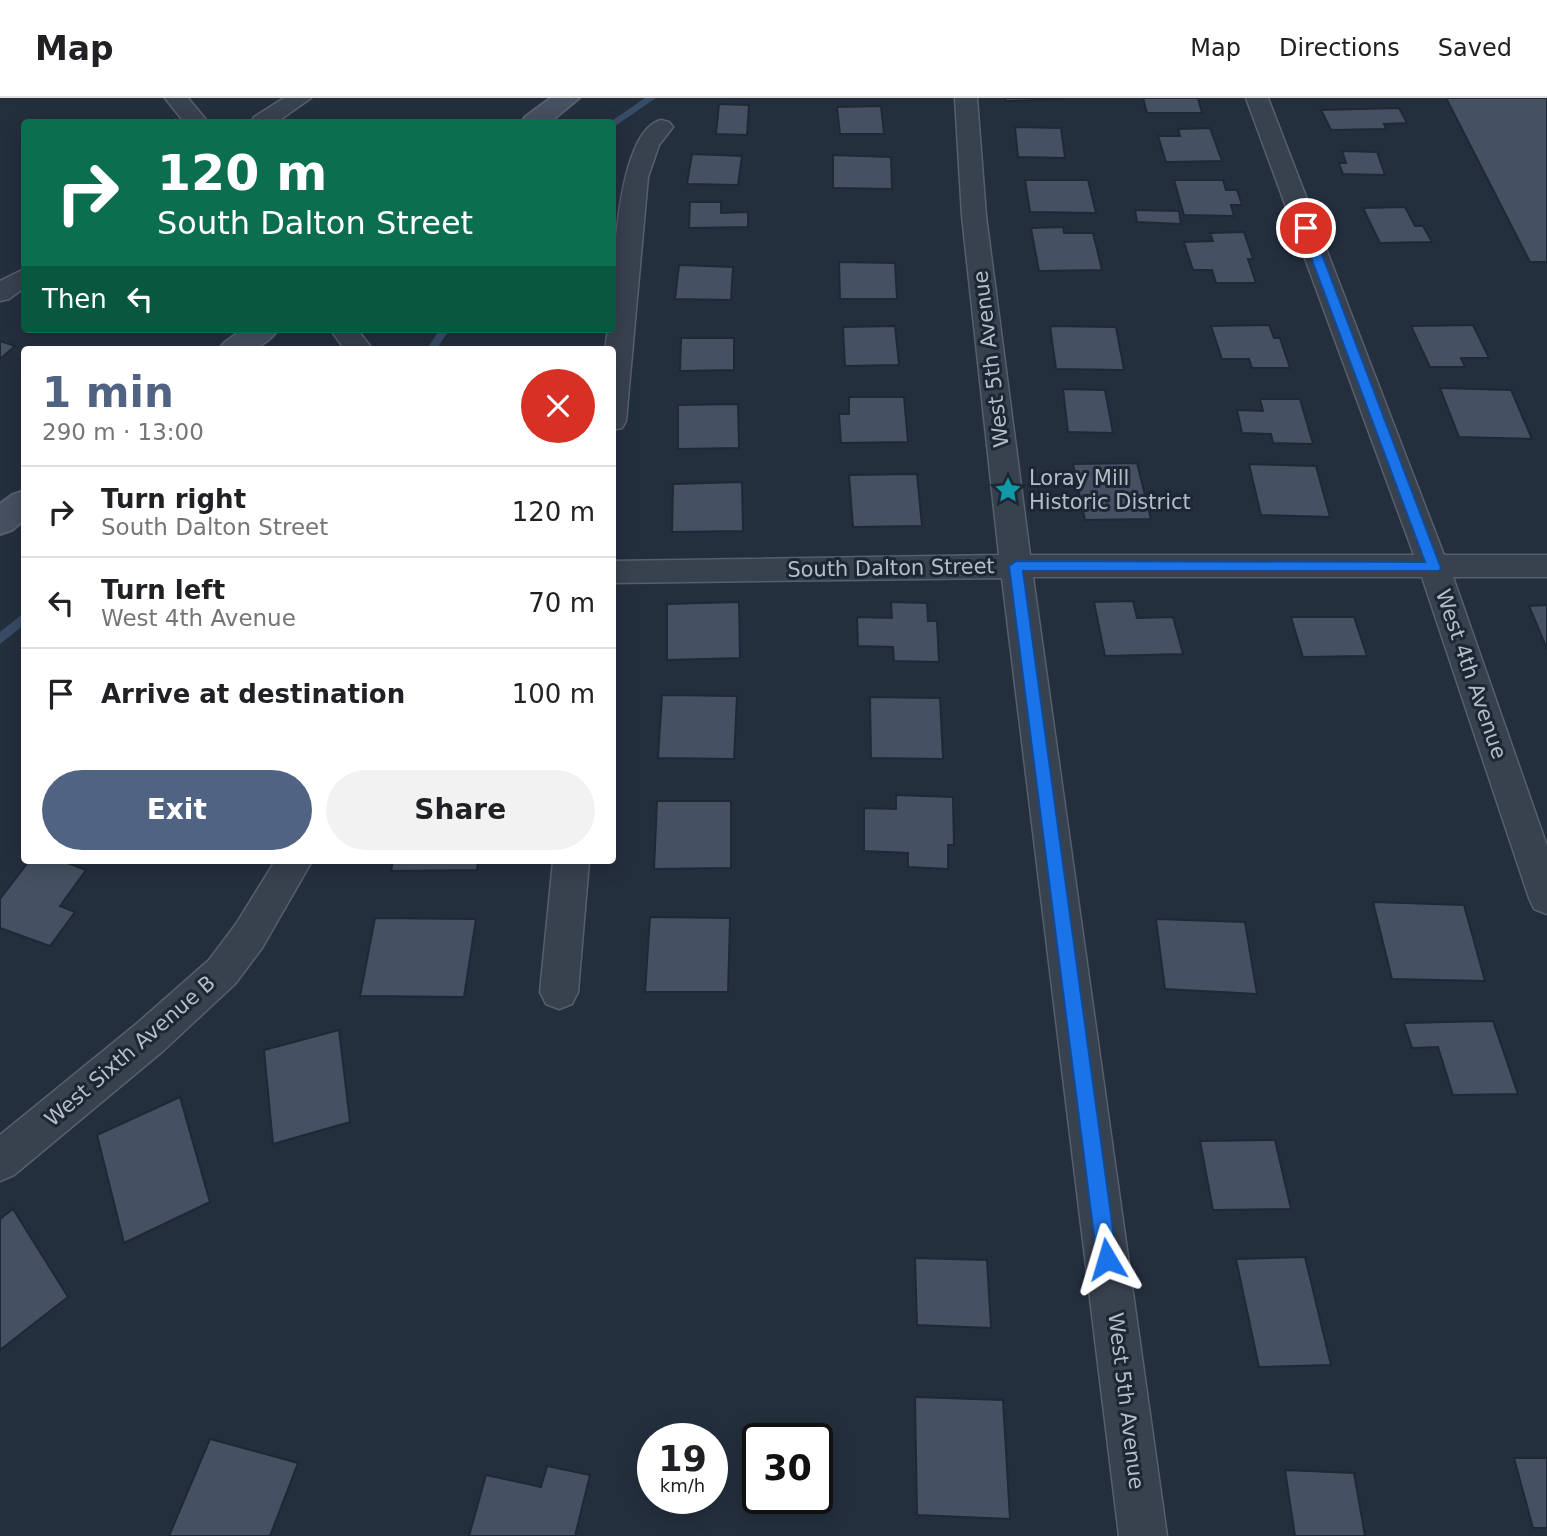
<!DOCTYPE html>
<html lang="en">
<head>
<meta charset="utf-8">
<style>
	:root { --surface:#fff; --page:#f2f2f2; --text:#202124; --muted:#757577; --line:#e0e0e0; --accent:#506383 }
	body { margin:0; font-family:"DejaVu Sans",sans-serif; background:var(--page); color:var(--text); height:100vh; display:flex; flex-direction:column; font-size:26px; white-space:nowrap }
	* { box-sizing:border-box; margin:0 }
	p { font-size:23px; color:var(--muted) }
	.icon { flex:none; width:38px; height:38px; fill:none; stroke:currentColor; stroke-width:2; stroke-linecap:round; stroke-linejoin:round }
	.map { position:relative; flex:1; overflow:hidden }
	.details { position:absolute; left:21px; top:248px; width:595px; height:518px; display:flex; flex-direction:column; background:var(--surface); border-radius:7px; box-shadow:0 4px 18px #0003 }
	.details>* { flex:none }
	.top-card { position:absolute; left:21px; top:21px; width:595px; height:214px; border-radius:7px; box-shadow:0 4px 18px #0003; background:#0b6e4f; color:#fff; overflow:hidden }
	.speed { position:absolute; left:637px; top:1325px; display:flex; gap:14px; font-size:35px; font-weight:700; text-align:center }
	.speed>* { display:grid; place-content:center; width:91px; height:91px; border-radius:50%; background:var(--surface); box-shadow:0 4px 18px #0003; line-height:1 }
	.speed small { font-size:18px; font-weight:400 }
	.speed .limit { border:4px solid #111; border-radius:10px; background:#fff; color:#111 }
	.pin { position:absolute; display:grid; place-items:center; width:60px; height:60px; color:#fff; margin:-30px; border:4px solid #fff; border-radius:50%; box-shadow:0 2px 7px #0007 }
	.me { position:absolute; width:77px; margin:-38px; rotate:353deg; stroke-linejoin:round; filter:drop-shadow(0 0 5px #0008) }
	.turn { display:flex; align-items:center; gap:24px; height:147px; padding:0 21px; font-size:32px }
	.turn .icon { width:91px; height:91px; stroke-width:2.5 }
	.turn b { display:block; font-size:49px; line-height:60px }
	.then { display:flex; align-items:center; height:66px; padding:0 21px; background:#0003; gap:14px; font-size:26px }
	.round { display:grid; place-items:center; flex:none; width:74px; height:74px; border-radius:37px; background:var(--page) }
	.summary { display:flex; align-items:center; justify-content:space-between; height:119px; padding:0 21px }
	h1 { font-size:42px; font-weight:700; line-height:52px; color:var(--accent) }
	.primary-button { display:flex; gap:14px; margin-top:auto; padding:14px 21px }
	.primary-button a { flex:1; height:80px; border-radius:42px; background:var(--accent); color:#fff; font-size:28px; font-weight:700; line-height:80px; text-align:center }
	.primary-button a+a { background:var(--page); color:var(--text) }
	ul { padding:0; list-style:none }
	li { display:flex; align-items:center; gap:21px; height:91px; padding:0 21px; border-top:2px solid var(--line) }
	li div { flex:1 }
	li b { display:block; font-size:26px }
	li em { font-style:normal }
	header { display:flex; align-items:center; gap:42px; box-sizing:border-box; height:98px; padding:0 35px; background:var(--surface); border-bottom:2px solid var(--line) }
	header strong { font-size:33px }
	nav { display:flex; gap:38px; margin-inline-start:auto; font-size:24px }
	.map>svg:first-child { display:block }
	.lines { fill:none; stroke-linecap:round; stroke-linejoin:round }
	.stream { fill:#394c67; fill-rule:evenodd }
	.building { fill:#455162; stroke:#1f2835; stroke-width:2 }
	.street-casing { stroke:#565f6c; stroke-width:3 }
	.secondary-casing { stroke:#565f6c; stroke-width:4 }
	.street { fill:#38414e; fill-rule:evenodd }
	.secondary { fill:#465061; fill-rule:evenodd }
	.route { fill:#1a73e8; stroke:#114b97; stroke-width:2 }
	.labels { text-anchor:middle; stroke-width:6; stroke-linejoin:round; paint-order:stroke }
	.street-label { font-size:21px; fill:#b4bcc9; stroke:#1d2633 }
	.poi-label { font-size:21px; fill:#b4bcc9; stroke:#1d2633; text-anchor:start }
</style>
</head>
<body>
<header>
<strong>Map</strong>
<nav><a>Map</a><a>Directions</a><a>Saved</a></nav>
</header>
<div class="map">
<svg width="1547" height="1438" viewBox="0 0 1547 1438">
	<rect width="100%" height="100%" fill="#242f3e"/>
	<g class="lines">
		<g class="stream">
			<path d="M645,0H656L612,30V24H610Z"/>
			<path d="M440,231H450L436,252H426Z"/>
			<path d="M24,515V527L0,546V534Z"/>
		</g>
	</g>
	<g class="building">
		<path d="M1005,0H1062V1L1006,3Z"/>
		<path d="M1143,0H1198L1202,15H1147Z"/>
		<path d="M1446,0H1547V164H1530Z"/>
		<path d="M719,6L749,7L747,37L716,36Z"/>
		<path d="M881,8L884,36H840L837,9Z"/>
		<path d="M1399,10L1407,25L1384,26L1386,31L1331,32L1321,12Z"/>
		<path d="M1015,29L1061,30L1065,60L1018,59Z"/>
		<path d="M1210,30L1222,63L1166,64L1158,38H1180L1178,31Z"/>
		<path d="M1342,53L1377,54L1385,77L1343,76L1339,65H1346Z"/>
		<path d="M692,56L742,58L738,87L687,86Z"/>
		<path d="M833,57L891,59L892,91L833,90Z"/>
		<path d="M1025,82H1088L1096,115L1030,114Z"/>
		<path d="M1174,82H1223L1226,92H1237L1242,107H1231L1234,118L1184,117Z"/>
		<path d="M690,104H721V115L748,114V129L689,130Z"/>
		<path d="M1405,109L1415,128H1423L1432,144L1380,145L1363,110Z"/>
		<path d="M1135,112L1179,113L1181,126L1137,124Z"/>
		<path d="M1063,129L1064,135H1093L1102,172L1039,173L1031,130Z"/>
		<path d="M1244,134L1253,161H1248L1256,185H1216L1212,172H1193L1184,144L1213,143L1210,135Z"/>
		<path d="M839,164L895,165L897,201H840Z"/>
		<path d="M679,167L733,169L731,202L675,201Z"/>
		<path d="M1269,227L1274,240H1280L1290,270H1252L1249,261H1222L1211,228Z"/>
		<path d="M1473,227L1489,260H1461L1465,269H1430L1411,228Z"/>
		<path d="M895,228L899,267L845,268L843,229Z"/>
		<path d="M1050,228L1116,229L1124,272L1056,271Z"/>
		<path d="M681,240H734V272L680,273Z"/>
		<path d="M0,243L15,248L0,261Z"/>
		<path d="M1440,290L1511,292L1532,341L1459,339Z"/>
		<path d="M1063,291L1105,292L1113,335L1068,334Z"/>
		<path d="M849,299H904L908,344L841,345L839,316H849Z"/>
		<path d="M1260,301H1300L1313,346L1273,345L1271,336L1242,335L1237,312L1263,313Z"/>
		<path d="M738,306L739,350L678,351V307Z"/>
		<path d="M1137,365L1151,421L1085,422L1073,366Z"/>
		<path d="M1249,366L1316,368L1330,419L1261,417Z"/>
		<path d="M917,376L922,428L853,429L849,377Z"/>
		<path d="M742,384L743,433L672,434L673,386Z"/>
		<path d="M1133,503L1137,520L1173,519L1183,556L1105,558L1094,504Z"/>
		<path d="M739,504L740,560L667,562V506Z"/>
		<path d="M891,504L927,505L928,523H937L939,564L894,563L893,549L858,548L857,519L892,520Z"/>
		<path d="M1547,507V551L1529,508Z"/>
		<path d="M1291,519H1354L1367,558L1303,559Z"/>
		<path d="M662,597L737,598L734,661L658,660Z"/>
		<path d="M870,599L940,600L943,661L871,660Z"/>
		<path d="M896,697L953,699L954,747H948V771L908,769V755L864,753V710L896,711Z"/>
		<path d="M657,703H731V770L654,771Z"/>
		<path d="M29,763H62L86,772L60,808L75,814L50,848L0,830V801Z"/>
		<path d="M393,763H478L477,772L391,773Z"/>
		<path d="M1373,804L1464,807L1485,883L1392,881Z"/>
		<path d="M650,819L730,820L728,894H645Z"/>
		<path d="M375,820L476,821L464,899L360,898Z"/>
		<path d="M1156,821L1245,824L1257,896L1165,891Z"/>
		<path d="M1493,923L1518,996L1453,997L1438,949L1412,950L1404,925Z"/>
		<path d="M339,932L350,1024L273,1046L264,952Z"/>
		<path d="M180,999L210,1104L124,1145L97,1037Z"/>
		<path d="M1275,1042L1291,1111L1213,1112L1200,1043Z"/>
		<path d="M13,1111L68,1199L0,1252V1121Z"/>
		<path d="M1305,1159L1331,1267L1259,1269L1236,1161Z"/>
		<path d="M915,1160L987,1162L991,1230L917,1227Z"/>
		<path d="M915,1299L1003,1302L1010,1421L917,1417Z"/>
		<path d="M210,1341L298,1365L270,1438H169Z"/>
		<path d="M1514,1360H1547V1430H1533Z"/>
		<path d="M547,1368L590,1377L575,1438H469L486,1377L541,1389Z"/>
		<path d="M1285,1372L1354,1375L1365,1438H1295Z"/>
	</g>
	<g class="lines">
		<defs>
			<g id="street">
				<path d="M165,0H188L208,24H184Z"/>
				<path d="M284,0H311L277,24H251L254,19Z"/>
				<path d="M955,0H977L986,118L1030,457H1414L1246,0H1268L1444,457H1547V479H1453L1547,748V816L1534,811L1529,800L1422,479H1033L1167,1438H1119L1002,480L612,485V463L999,457L962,118Z"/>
				<path d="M661,22L669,24L673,29L659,47L648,79L626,323L622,330L612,332V252H605L608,231H612C612,190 614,34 661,22Z"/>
				<path d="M24,171V190L9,201L0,203V183Z"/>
				<path d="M330,231H357L373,252H345Z"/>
				<path d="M275,763H312L262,850L235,886L163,953L14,1077L0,1083V1037L135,927L209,862L236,826Z"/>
				<path d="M553,763H589L578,894L572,906L559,911L546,906L540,894Z"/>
			</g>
			<g id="secondary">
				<path d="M551,0H579L550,24H522L525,19Z"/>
				<path d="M243,231H278C263,254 243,252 219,252L224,245Z"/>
				<path d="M24,393V422L12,432L0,436V406L12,397Z"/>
			</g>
		</defs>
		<use href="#street" class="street-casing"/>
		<use href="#secondary" class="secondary-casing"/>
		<use href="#street" class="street"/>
		<use href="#secondary" class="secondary"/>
	</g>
	<path class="route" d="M1306,127L1312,130L1441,470L1439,473H1023L1117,1161L1114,1168L1107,1171L1100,1168L1097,1161L1009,468L1016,463L1425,464L1300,130Z"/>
	<defs>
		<symbol id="sight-bare" viewBox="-9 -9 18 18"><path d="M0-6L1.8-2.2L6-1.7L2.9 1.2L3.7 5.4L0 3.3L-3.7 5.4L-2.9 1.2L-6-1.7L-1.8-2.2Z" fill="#0f9aa8" stroke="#1d2633" stroke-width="2.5" paint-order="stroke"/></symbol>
	</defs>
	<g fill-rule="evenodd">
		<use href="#sight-bare" x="989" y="373" width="38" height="38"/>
	</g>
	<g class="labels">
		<g class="street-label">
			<text transform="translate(991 261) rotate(-97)" y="7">West 5th Avenue</text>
			<text transform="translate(891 470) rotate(-1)" y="7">South Dalton Street</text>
			<text transform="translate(1471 576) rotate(71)" y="7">West 4th Avenue</text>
			<text transform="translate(130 953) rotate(-41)" y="7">West Sixth Avenue B</text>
			<text transform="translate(1126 1303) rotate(83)" y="7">West 5th Avenue</text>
		</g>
		<g class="poi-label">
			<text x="1029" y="387">Loray Mill<tspan x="1029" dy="24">Historic District</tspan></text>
		</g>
	</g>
</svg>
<div class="speed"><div>19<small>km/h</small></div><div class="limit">30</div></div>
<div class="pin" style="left:1306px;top:130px;background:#d93025"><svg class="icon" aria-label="arrive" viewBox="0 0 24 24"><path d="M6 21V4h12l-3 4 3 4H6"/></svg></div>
<svg class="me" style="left:1107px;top:1161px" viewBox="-20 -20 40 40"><path d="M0-17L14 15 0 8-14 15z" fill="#1a73e8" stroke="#fff" stroke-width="4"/></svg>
<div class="top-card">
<div class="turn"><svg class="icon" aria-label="right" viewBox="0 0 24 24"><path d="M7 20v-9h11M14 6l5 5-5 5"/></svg><div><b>120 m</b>South Dalton Street</div></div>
<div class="then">Then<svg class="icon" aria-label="left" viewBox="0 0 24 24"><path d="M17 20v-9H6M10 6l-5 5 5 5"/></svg></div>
</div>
<section class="details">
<div class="summary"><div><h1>1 min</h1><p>290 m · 13:00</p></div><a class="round" style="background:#d93025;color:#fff"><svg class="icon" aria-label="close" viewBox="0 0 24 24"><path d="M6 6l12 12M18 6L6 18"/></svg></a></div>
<ul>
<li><svg class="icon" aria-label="right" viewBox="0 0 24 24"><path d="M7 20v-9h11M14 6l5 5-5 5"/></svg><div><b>Turn right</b><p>South Dalton Street</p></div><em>120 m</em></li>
<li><svg class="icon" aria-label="left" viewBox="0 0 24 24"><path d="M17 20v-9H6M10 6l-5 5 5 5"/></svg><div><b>Turn left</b><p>West 4th Avenue</p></div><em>70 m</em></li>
<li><svg class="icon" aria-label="arrive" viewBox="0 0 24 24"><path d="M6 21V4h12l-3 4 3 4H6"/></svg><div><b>Arrive at destination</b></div><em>100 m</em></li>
</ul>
<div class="primary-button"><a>Exit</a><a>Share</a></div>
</section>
</div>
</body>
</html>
